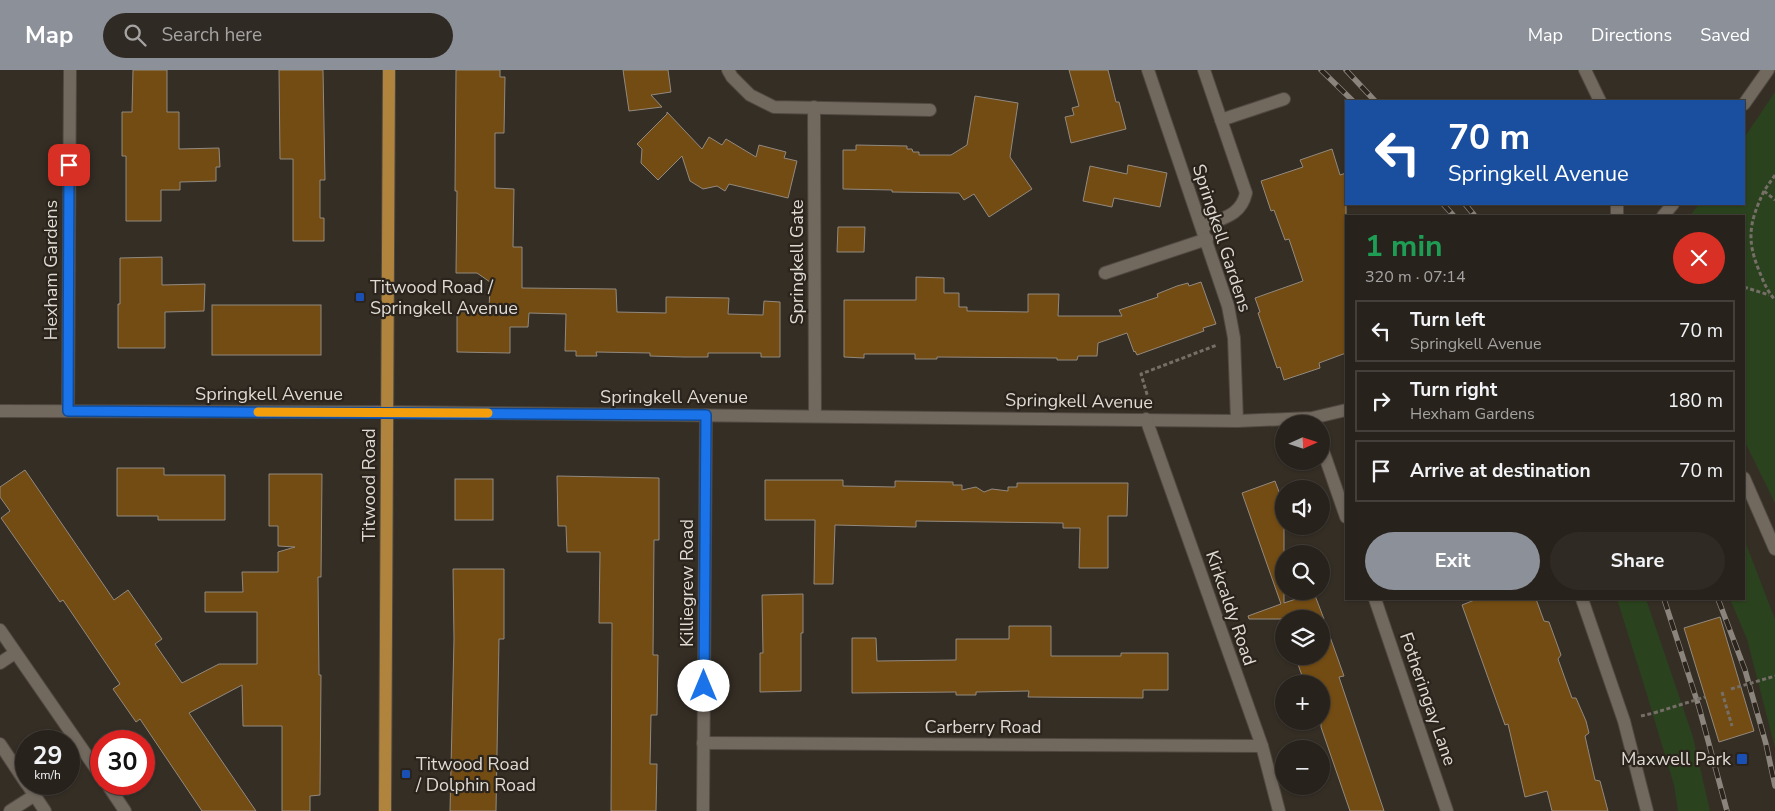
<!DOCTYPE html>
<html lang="en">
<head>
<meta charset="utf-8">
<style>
	:root { --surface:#28221c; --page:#302a25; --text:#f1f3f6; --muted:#a5a4a3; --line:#443f3b; --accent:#8c9099 }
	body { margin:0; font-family:"Nunito Sans",sans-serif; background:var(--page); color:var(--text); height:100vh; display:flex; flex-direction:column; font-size:19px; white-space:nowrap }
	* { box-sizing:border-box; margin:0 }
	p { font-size:16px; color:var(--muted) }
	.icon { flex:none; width:28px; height:28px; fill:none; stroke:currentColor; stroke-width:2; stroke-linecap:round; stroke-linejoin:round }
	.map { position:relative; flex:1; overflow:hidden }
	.sheet { position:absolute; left:1345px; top:145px; width:400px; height:385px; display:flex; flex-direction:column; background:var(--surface); border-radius:0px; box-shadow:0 1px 4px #0004,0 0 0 1px var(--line) }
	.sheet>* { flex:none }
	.guide { position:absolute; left:1345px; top:30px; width:400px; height:105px; border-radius:0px; box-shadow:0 1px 4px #0004,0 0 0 1px var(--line); background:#1a4fa0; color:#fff; overflow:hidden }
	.needle { width:32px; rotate:87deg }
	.tools { position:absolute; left:1275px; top:345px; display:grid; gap:10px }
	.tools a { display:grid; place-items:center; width:55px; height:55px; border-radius:50%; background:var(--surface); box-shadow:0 1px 4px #0004,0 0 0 1px var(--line); font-size:25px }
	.speed { position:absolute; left:15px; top:660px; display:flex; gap:10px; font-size:25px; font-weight:700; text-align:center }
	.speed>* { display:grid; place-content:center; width:65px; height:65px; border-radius:50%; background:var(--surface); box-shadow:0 1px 4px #0004,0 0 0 1px var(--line); line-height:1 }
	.speed small { font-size:12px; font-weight:400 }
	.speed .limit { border:8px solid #d22; background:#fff; color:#111 }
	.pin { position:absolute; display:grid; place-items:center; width:42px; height:42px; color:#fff; margin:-21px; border-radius:10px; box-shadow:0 2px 8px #0006 }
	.me { position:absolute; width:55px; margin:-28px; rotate:0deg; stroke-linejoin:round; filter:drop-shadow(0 0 4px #0008) }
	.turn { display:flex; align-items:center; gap:18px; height:105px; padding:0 20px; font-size:22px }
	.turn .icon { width:65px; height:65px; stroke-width:2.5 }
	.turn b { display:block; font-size:35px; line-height:42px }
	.round { display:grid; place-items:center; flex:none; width:52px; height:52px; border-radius:26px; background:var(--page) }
	.summary { display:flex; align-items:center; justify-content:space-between; height:85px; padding:0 20px }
	h1 { font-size:30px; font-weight:700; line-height:38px; color:#1e9e55 }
	.button { display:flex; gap:10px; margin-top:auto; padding:10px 20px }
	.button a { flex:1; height:58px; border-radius:30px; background:var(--accent); color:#fff; font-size:20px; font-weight:700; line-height:58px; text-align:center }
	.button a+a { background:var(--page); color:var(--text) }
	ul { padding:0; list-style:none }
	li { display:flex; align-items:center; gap:15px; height:62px; margin:0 10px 8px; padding:0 10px; border:2px solid var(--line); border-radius:0px }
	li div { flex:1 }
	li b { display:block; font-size:19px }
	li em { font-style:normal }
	header { display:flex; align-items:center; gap:30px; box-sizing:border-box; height:70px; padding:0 25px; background:var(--accent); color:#fff }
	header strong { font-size:24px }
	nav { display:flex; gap:28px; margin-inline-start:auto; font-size:18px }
	.search { width:350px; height:45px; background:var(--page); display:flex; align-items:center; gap:12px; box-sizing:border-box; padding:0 18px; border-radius:28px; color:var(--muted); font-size:19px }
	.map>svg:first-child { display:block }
	.green { fill:#2b421e }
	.building { fill:#734c13; stroke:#92897f }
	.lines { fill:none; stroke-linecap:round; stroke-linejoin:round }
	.minor-casing { stroke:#4f4941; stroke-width:14 }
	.major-casing { stroke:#4f4941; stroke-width:14 }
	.path { stroke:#756f67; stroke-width:3; stroke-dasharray:4 2.5; stroke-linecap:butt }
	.minor { stroke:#71685e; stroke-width:12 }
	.major { stroke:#b1843e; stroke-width:12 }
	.rail-casing { stroke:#8a847d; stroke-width:5.5 }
	.rail { stroke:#2b241c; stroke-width:4; stroke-dasharray:11; stroke-linecap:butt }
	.path-bridge { stroke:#756f67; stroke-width:3; stroke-dasharray:4 2.5; stroke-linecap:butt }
	.route-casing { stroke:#114b97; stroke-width:12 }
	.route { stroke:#1a73e8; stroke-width:9 }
	.slow { stroke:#f59e0b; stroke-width:9 }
	.transit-dot { fill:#1a4fb4; stroke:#2b241c; stroke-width:2 }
	.labels { text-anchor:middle; stroke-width:4.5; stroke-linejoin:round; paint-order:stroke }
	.street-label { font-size:18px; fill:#dfdad4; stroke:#2b241c }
	.poi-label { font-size:18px; fill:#dfdad4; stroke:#2b241c; text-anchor:start }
</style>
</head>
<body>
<header>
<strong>Map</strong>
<div class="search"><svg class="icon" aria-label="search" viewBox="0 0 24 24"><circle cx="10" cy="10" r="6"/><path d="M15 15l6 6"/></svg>Search here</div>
<nav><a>Map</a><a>Directions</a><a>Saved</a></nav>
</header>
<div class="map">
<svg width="1775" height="741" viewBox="0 0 1775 741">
	<rect width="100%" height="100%" fill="#352e25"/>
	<g class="green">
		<path d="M1775,22V433L1744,370V146H1690L1699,134H1744V68Z"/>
		<path d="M1744,469L1775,549V678L1747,569L1730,529H1744Z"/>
		<path d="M1617,529H1646L1693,667L1710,741H1678L1674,715L1644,615Z"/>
	</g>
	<g class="building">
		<path d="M133,0H167V42H179V79L219,78L220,97H216V111L180,112V120H161V151H126V86H122V42H132Z"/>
		<path d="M279,0H323L325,110H320V148H324V171H293V89H280Z"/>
		<path d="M456,0H500V7H505L504,63H495V118L514,119L513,177H522V218L616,219L617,242L666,243V227L729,228L728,244L763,245L764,231L780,232V287H761V283H708V287H684L650,286V283L596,282L597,286H576V281H565L566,244L529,243L528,257H510V283L457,282V242H489L490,212L477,203H456L457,121H455Z"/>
		<path d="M623,0H668L671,22L651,25L662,37L629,41Z"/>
		<path d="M1069,0H1108L1116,32H1119L1126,59L1071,73L1065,47L1074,45L1072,38L1079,36Z"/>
		<path d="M975,26L1018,33L1010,87L1032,119L989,147L974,124L964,130L959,123L892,122V120L843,119V80H856V75L907,76V79H912L913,82H919V85H951L967,75Z"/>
		<path d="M667,42L702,79L709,67L722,75L726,69L756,87L759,75L786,82L784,88L797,91L788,128L729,114L725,121L717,116L703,119L690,111L682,86L658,110L641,93L642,79L637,74L667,44Z"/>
		<path d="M1332,79L1340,105L1346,103V283L1319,293L1320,298L1284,310L1280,297L1277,298L1258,243L1260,242L1255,228L1303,211L1289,169L1285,170L1274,140L1271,141L1261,111L1303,97L1300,90Z"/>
		<path d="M1128,95L1167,103L1160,137L1114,128L1112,137L1083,131L1090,96L1127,104Z"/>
		<path d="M838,157H865L864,182H837Z"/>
		<path d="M162,187V215L205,214L204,241L165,242V278H118V234H120V188Z"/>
		<path d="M916,207L944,208V223H959V237H967V241L1028,242V224H1059L1058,246H1122L1119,240L1158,227L1157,224L1177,216L1188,213L1189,216L1201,212L1216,254L1203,258L1204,261L1137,285L1135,281L1134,282L1127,263L1098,273L1097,286H1078L1077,290H1057V288L937,287V289H915V284H864V288L844,287V230H916Z"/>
		<rect x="212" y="235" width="109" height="50"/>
		<path d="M117,398H164V405H225V450H158V446H117Z"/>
		<path d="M25,400L114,530L128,520L162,569L155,574L182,613L219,594H257V542H205V522H243L242,502H278V482L295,477L278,476V456H269V404H322L321,507H318L319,605H321L320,725L310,726V741H282V656H243L242,615L189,643L256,741H202L140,649L136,652L113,619L120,614L63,530L60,532L1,448L10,441L0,427V417Z"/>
		<path d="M557,406L659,408V470H654L653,585H658L657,645H651L650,694H657L656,741H611L612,553H599L600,482H567L566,456H558Z"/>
		<rect x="455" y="409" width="38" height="41"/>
		<path d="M765,410H843V416L895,417V411L953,412V415H962V420L976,417L984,422L992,419L1008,421V417H1017V413H1128L1127,446H1108V498H1079L1080,458H1063V453L916,451V457L835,455L833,514H814L815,450H765Z"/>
		<path d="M1275,411L1284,435V533L1314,523L1324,549H1249L1248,546L1281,534L1242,423Z"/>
		<path d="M453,499H504V569H499L496,741H450L454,569Z"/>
		<path d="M803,524V563H801V621L760,622V583H763L762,525Z"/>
		<path d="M1477,529H1536L1544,551L1549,552L1561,585L1558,589L1572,628H1576L1586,651L1589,663L1585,666L1595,710L1600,711L1608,741H1552L1547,721L1525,727L1508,654L1505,655L1462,535Z"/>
		<path d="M1720,547L1754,661L1719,672L1684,558Z"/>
		<path d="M1321,550H1324L1344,606L1339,607L1384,741H1350L1321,657V614H1305L1295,586H1321Z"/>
		<path d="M1009,556H1051V586H1121V583H1168V620H1143V628L1028,627L1029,621L976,622V625H956V622L852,623V568H876L877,591L956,590V569H1009Z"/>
	</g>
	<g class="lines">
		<defs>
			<g id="minor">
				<path d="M728,0L732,7L750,25L774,37L930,40"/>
				<path d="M1148,0L1228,236L1234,268L1237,351"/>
				<path d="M1585,0L1600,31"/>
				<path d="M1744,34L1768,0"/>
				<path d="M814,37L815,346"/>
				<path d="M1221,50L1284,29"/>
				<path d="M1617,134V146"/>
				<path d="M1663,146L1673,134"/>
				<path d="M1202,157C1222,148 1241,146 1246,123L1204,0"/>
				<path d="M1105,203L1207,169"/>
				<path d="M0,341L387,342L1237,351L1312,348L1346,340"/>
				<path d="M68,341L70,0"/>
				<path d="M1146,349L1262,676L1279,741"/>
				<path d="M1321,375L1346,447"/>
				<path d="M1744,408L1775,479"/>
				<path d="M1375,529L1447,741"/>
				<path d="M1582,529L1624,651L1647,741"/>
				<path d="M0,560L101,706"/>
				<path d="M0,593L15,583"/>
				<path d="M703,673L1262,676"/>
				<path d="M0,674L26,713"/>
				<path d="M27,714L45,741"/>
				<path d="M107,714L125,741"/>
				<path d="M10,741L35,725"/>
				<path d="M703,741L706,345"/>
			</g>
			<path id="major" d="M385,741L389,0"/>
		</defs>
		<use href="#minor" class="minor-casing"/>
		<use href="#major" class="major-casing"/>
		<g class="path">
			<path d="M1775,105L1764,121L1775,130"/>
			<path d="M1764,121C1749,153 1746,170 1760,203C1764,213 1768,222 1775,230"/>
			<path d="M1744,217L1769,225"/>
			<path d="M1149,331L1141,304L1217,275"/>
			<path d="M1722,622L1732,656"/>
			<path d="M1641,646L1654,643"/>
		</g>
		<use href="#minor" class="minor"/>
		<use href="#major" class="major"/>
		<defs>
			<g id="rail">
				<path d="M1321,0L1353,31"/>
				<path d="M1346,0L1375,31"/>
				<path d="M1443,134L1454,146"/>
				<path d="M1465,134L1475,146"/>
				<path d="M1664,529L1699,637L1727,741"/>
				<path d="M1718,529L1745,600L1766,674L1775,716"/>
			</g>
		</defs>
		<use href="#rail" class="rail-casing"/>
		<use href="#rail" class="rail"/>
		<g class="path-bridge">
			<path d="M1731,619L1775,606"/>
			<path d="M1654,643L1705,627"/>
		</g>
	</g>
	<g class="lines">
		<defs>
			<path id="route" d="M69,95L68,341L706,345L704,616"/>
		</defs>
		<use href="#route" class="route-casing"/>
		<use href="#route" class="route"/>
		<path class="slow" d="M258,342L488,343"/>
	</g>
	<g class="transit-dot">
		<rect x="355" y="222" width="10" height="10" rx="2.5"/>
		<rect x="1736" y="683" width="12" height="12" rx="2.5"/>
		<rect x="401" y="699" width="10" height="10" rx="2.5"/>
	</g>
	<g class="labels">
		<g class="street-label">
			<text transform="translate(1222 168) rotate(72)" y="6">Springkell Gardens</text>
			<text transform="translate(797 192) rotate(-90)" y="6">Springkell Gate</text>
			<text transform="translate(51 200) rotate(-90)" y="6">Hexham Gardens</text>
			<text x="269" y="330">Springkell Avenue</text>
			<text x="674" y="333">Springkell Avenue</text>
			<text transform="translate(1079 331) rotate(1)" y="6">Springkell Avenue</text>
			<text transform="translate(369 415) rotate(-90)" y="6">Titwood Road</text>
			<text transform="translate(687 513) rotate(-90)" y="6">Killiegrew Road</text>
			<text transform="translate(1231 538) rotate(71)" y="6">Kirkcaldy Road</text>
			<text transform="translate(1428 629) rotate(71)" y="6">Fotheringay Lane</text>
			<text x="983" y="663">Carberry Road</text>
		</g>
		<g class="poi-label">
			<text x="370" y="223">Titwood Road /<tspan x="370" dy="21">Springkell Avenue</tspan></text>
			<text x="1731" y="695" text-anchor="end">Maxwell Park</text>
			<text x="416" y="700">Titwood Road<tspan x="416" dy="21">/ Dolphin Road</tspan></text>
		</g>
	</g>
</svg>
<div class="tools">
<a><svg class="needle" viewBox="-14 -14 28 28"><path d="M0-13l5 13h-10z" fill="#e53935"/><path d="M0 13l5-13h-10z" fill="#a5a4a3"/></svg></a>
<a><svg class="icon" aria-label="sound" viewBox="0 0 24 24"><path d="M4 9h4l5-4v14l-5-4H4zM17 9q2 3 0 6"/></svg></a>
<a><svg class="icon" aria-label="search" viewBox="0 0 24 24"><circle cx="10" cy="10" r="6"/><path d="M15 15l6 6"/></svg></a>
<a><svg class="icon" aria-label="layers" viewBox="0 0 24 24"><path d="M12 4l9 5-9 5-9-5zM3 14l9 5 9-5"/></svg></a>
<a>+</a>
<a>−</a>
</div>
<div class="speed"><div>29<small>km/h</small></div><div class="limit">30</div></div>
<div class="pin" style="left:69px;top:95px;background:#d93025"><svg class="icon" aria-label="arrive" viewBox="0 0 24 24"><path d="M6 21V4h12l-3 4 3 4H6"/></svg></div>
<svg class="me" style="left:704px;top:616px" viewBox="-20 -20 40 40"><circle r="19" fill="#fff"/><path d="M0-13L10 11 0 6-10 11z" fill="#1a73e8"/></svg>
<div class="guide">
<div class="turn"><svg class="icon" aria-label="left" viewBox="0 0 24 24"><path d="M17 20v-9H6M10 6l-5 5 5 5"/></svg><div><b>70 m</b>Springkell Avenue</div></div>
</div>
<section class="sheet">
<div class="summary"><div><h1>1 min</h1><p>320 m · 07:14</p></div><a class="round" style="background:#d93025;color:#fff"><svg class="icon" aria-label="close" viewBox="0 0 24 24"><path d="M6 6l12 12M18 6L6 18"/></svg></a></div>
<ul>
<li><svg class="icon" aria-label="left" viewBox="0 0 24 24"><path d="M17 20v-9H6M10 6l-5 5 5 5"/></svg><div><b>Turn left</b><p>Springkell Avenue</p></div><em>70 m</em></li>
<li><svg class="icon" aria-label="right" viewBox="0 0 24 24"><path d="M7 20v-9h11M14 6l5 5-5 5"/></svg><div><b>Turn right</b><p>Hexham Gardens</p></div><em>180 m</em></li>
<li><svg class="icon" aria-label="arrive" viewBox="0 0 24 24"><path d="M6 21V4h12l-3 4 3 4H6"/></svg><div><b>Arrive at destination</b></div><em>70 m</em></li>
</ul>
<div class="button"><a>Exit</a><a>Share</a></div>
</section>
</div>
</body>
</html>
